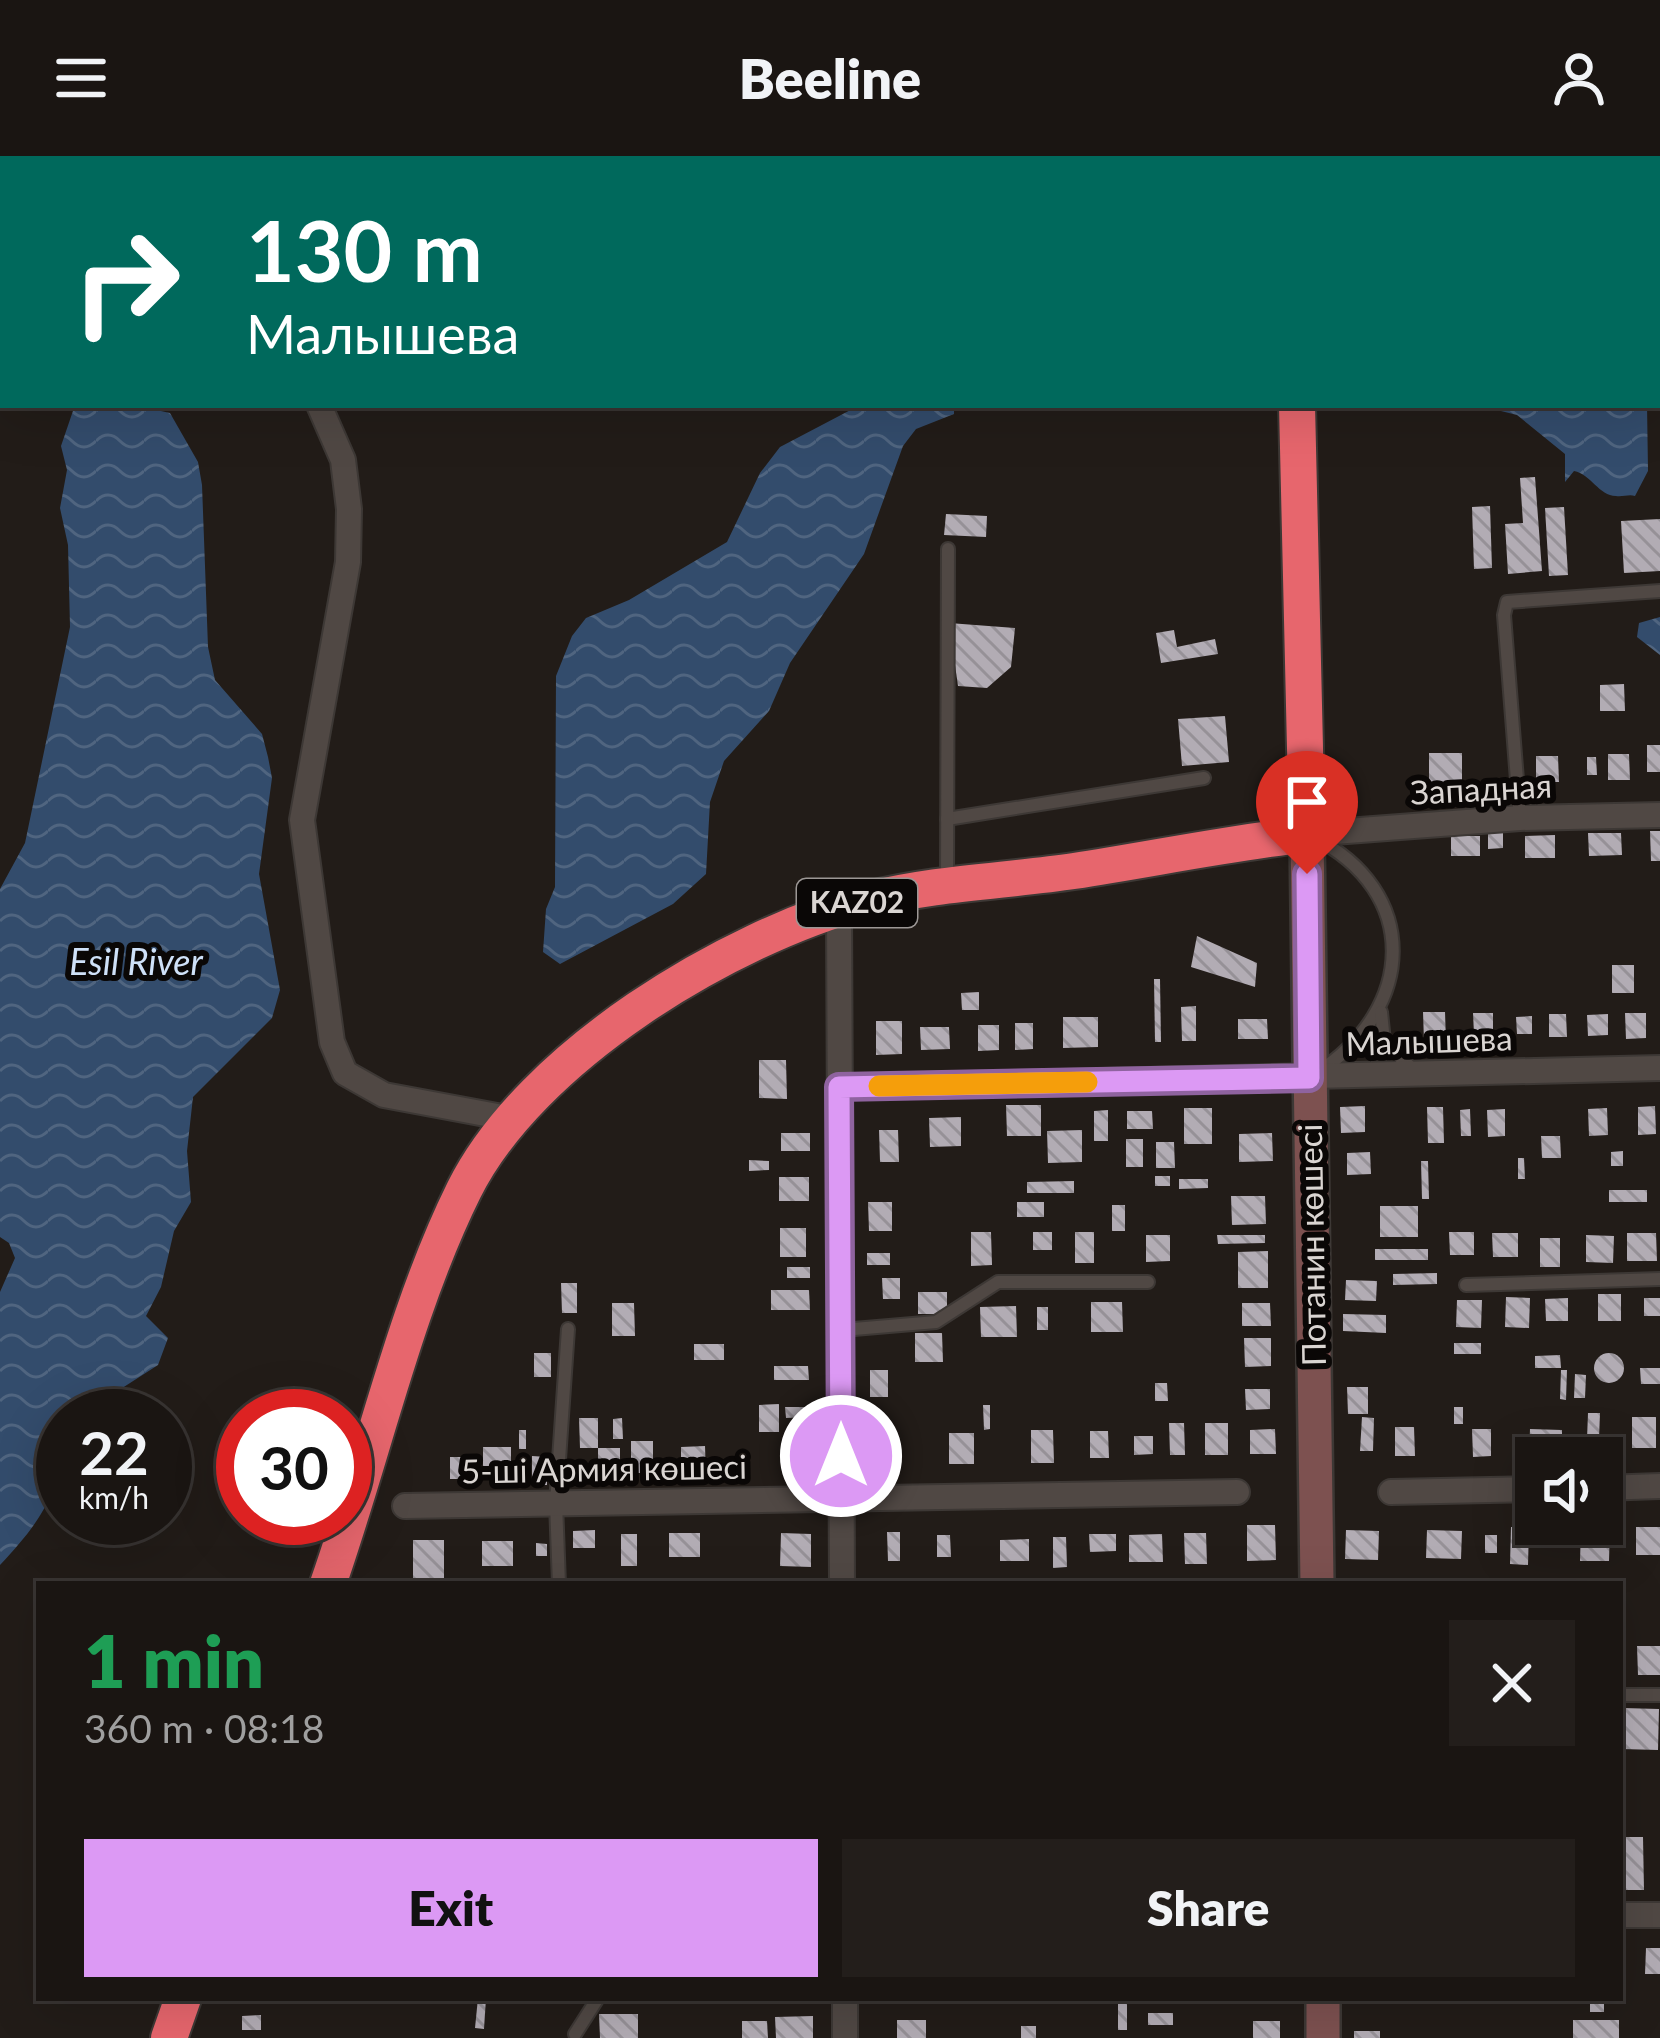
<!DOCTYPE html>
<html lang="en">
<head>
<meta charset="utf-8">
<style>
	:root { --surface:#1a1512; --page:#231e1b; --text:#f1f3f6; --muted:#9f9f9f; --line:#383432; --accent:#dc99f4 }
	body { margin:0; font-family:Lato,sans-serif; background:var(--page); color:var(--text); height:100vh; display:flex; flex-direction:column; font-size:45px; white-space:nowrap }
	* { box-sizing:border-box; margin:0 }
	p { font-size:39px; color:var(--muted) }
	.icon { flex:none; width:66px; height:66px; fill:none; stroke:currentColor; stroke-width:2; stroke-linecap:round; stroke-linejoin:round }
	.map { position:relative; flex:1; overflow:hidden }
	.panel { position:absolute; left:36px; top:1425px; width:1587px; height:420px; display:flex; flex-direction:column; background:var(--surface); border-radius:0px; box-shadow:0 12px 48px #0002,0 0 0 3px var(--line) }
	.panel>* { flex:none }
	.top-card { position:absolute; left:0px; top:0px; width:1662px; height:252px; box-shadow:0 12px 48px #0002,0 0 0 3px var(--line); background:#00695c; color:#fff; overflow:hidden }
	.tools { position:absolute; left:1515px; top:1281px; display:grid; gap:24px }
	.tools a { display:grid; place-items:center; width:108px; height:108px; border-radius:0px; background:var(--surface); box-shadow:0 12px 48px #0002,0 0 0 3px var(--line); font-size:60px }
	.speed { position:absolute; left:36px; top:1233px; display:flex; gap:24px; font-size:60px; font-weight:700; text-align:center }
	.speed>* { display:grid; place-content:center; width:156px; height:156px; border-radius:50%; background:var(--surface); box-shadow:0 12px 48px #0002,0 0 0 3px var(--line); line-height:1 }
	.speed small { font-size:30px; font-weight:400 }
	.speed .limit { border:18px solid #d22; background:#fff; color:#111 }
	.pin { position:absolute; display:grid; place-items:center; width:102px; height:102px; color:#fff; margin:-123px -51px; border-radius:50% 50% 50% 0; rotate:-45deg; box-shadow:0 0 12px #0007 }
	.pin .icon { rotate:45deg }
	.me { position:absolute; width:132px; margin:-66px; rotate:0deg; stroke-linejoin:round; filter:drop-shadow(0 0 9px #0008) }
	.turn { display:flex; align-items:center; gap:42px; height:252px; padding:0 48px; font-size:54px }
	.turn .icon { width:156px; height:156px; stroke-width:2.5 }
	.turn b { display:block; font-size:84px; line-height:102px }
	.round { display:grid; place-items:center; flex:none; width:126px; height:126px; border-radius:0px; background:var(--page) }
	.overview { display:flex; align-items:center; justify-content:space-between; height:204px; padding:0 48px }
	h1 { font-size:72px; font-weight:800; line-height:90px; color:#1e9e55 }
	.action { display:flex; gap:24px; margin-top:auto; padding:24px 48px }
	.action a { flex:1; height:138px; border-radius:0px; background:var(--accent); color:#111; font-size:48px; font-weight:800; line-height:138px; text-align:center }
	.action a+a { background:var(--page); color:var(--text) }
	header { display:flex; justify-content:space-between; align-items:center; height:156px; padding:0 48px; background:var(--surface); font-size:54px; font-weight:800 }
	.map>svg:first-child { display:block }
	.water { fill:url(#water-waves) }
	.building { fill:url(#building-back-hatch) }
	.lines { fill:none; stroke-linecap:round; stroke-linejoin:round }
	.lane-casing { stroke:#3d3835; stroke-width:16 }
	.street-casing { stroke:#3d3835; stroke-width:28 }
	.secondary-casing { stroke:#3d3835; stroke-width:38 }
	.highway-casing { stroke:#3d3835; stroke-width:40 }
	.lane { stroke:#504844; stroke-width:12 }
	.street { stroke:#504844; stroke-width:24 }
	.secondary { stroke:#7d5150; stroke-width:33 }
	.highway { stroke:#e7666d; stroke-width:36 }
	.route-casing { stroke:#8f639f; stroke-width:30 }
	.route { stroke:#dc99f4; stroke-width:21 }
	.slow { stroke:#f59e0b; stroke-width:21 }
	.labels { text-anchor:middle; stroke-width:12; stroke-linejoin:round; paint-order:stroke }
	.shield { fill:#0a0706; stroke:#9c9795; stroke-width:3 }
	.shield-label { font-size:30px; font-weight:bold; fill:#dad5d2 }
	.street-label { font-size:33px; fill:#dad5d2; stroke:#0a0706 }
	.water-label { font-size:36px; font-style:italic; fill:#cfe1f8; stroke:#0a0706 }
</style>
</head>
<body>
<header><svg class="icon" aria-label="menu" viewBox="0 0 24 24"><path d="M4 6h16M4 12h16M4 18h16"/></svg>Beeline<svg class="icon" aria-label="person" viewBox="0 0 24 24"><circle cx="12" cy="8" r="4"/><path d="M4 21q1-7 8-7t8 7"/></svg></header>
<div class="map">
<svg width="1660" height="1882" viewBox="0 0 1660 1882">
	<defs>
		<pattern id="water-waves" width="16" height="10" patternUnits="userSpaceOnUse" patternTransform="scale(3)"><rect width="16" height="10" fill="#334c6c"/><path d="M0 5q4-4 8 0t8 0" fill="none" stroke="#506580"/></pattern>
		<pattern id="building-back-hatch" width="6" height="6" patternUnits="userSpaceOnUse" patternTransform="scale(3)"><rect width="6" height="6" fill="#b2acb4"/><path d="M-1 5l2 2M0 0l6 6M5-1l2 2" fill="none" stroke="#969197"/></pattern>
	</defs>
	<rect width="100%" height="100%" fill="#221c18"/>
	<g class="water">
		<path d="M75,249L138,250L170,257L198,306L202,329L208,491L215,524L262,578L268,601L272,622L259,718L280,834L272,862L193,941L187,995L191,1046L174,1075L161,1131L146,1160L168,1182L158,1209L116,1236L101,1260H63C63,1330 48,1358 0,1409V1136L15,1102L9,1087L0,1081V733L25,687L70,471L68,389L60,352L67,314L61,290Z"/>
		<path d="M860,249H954V258L916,273L903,290L864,398L790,507L769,555L724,605L710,646L706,718L673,748L560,808L543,796L546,753L555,731L556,520L572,480L586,462L629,444L727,386L760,317L780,291Z"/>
		<path d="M1477,249H1647L1648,315L1635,340C1629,338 1623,341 1616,340C1599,340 1591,318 1574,315L1565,326V298L1517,259Z"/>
		<path d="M1660,461V499L1637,481L1639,467Z"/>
	</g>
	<g class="building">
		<path d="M1535,321L1542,415L1508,418L1505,368L1523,367L1520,322Z"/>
		<path d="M1490,350L1492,412L1474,413L1472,351Z"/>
		<path d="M1564,351L1568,419L1549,420L1545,352Z"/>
		<path d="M946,358L987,360L986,381L944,379Z"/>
		<path d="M1660,363V415L1624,417L1621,365Z"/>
		<path d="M949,467L1015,472L1011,511L987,532L958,530Z"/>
		<path d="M1174,474L1177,491L1215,483L1218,498L1161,507L1156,477Z"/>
		<path d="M1624,528L1625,555H1600V529Z"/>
		<path d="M1225,560L1229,606L1182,610L1178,563Z"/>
		<rect x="1647" y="589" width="13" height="27"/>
		<rect x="1429" y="597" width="33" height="29"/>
		<path d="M1608,598H1629L1630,624H1608Z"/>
		<path d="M1536,600H1558L1559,626H1536Z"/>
		<path d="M1587,601H1596L1597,619H1587Z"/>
		<path d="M1650,675H1660V705H1651Z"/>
		<path d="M1488,676H1503V692L1488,693Z"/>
		<path d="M1588,677H1621L1622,699L1589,700Z"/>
		<path d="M1555,679V702H1525V680Z"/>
		<rect x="1451" y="680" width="29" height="20"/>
		<path d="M1197,780L1257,807L1255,831L1191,811Z"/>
		<rect x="1612" y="809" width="22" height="28"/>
		<path d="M1154,823H1160L1161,886H1155Z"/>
		<path d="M979,836V854H962L961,837Z"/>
		<path d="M1196,850V885H1182L1181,851Z"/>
		<path d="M1423,856H1445L1446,885H1424Z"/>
		<path d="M1473,857H1493V878H1474Z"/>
		<path d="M1625,857H1646V882L1626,883Z"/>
		<path d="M1549,858H1566L1567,881H1549Z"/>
		<path d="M1608,858V879L1588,880L1587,859Z"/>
		<path d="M1532,860V878H1517L1516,861Z"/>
		<path d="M1063,861H1098V891L1063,892Z"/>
		<path d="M1238,863H1267L1268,883H1238Z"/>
		<path d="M876,865H902V898L876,899Z"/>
		<path d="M1015,867H1033V893L1015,894Z"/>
		<path d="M978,869H999V894L978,895Z"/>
		<path d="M920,871H949L950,893L921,894Z"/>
		<path d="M759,904H786L787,943L759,942Z"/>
		<path d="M1006,949H1041V980H1007Z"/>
		<path d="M1365,950V976L1341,977L1340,951Z"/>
		<path d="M1655,950L1656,978L1638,979V951Z"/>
		<path d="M1427,951H1443L1444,987H1428Z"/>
		<rect x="1184" y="952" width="28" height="36"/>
		<path d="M1607,952L1608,979L1589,980L1588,953Z"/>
		<path d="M1470,953L1471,980H1461L1460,954Z"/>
		<path d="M1505,953V980L1488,981L1487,954Z"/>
		<path d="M1108,954V985H1094V955Z"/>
		<path d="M1127,955H1152L1153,973H1127Z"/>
		<path d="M961,961V990L930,991L929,962Z"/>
		<path d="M879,974H898L899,1006H880Z"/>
		<path d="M1082,974V1006L1048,1007L1047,975Z"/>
		<rect x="781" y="977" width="29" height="18"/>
		<path d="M1272,977L1273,1005L1239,1006V978Z"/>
		<path d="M1541,980H1560L1561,1002H1542Z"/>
		<rect x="1126" y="983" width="17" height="28"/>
		<path d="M1156,986H1174L1175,1012H1156Z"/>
		<path d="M1623,995V1010H1611V996Z"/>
		<path d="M1370,996L1371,1018L1347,1019V997Z"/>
		<path d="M1518,1002H1524L1525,1023H1518Z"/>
		<path d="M749,1004L769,1005V1014L749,1015Z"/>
		<path d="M1421,1005H1428L1429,1043H1422Z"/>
		<rect x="1155" y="1020" width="15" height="10"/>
		<rect x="779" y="1021" width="30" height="24"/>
		<path d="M1179,1023H1208V1032L1179,1033Z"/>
		<path d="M1074,1025V1037H1027V1026Z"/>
		<rect x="1609" y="1034" width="38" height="12"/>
		<path d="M1231,1040H1265L1266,1068L1232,1069Z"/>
		<path d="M868,1046H892V1075H869Z"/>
		<rect x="1017" y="1046" width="27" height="15"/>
		<rect x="1112" y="1049" width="13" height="26"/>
		<rect x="1380" y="1050" width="38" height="31"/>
		<rect x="780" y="1072" width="26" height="29"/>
		<path d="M971,1076H991L992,1109L971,1110Z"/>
		<rect x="1033" y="1076" width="19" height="18"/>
		<rect x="1075" y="1076" width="19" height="31"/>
		<path d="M1449,1076H1474V1099H1450Z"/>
		<path d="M1492,1077H1518V1101H1493Z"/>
		<path d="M1627,1077H1656L1657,1105H1627Z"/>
		<path d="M1146,1079H1170V1105L1146,1106Z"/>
		<path d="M1217,1079H1265V1087L1218,1088Z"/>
		<path d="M1586,1079L1614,1080L1613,1107L1586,1106Z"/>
		<rect x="1540" y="1082" width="20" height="29"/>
		<rect x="1375" y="1093" width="53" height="11"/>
		<path d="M1268,1095V1132H1238V1096Z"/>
		<rect x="867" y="1097" width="23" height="12"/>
		<rect x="787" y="1111" width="23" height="11"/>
		<path d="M1437,1117V1128L1393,1129V1118Z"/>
		<path d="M882,1122H900V1143H883Z"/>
		<path d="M1346,1124L1377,1125L1376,1145L1345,1144Z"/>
		<path d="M561,1127H577V1157H562Z"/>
		<path d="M771,1134H809L810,1154H771Z"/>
		<rect x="918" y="1136" width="29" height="22"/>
		<rect x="1598" y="1138" width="23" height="27"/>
		<path d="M1506,1141L1530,1142L1529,1172L1505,1171Z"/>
		<path d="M1568,1142V1165H1546L1545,1143Z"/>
		<rect x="1644" y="1142" width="16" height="18"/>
		<path d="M1457,1144H1482L1481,1172L1456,1171Z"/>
		<path d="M1091,1146H1122L1123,1176H1091Z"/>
		<path d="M612,1147H634L635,1180H612Z"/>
		<path d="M1242,1147H1270L1271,1170H1242Z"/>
		<path d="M1016,1150L1017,1181H981L980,1151Z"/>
		<rect x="1037" y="1151" width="11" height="23"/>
		<path d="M1343,1158L1386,1159V1177L1343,1175Z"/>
		<path d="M915,1177H942L943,1206H915Z"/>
		<path d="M1244,1182H1271V1210L1245,1211Z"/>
		<rect x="1454" y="1187" width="27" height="11"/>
		<rect x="694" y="1188" width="30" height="16"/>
		<rect x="534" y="1197" width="17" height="24"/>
		<circle cx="1609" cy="1212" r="15"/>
		<path d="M1560,1199L1561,1212H1535V1200Z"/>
		<path d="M774,1210H808L809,1224H774Z"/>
		<path d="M1640,1212H1660V1228H1641Z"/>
		<rect x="870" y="1214" width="18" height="27"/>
		<path d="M1561,1214H1567L1566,1244L1560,1243Z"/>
		<path d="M1575,1218L1586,1219L1585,1242H1574Z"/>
		<path d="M1155,1227H1167L1168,1245H1155Z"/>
		<path d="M1347,1231H1368V1258H1348Z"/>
		<path d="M1245,1233H1270V1253L1246,1254Z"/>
		<path d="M779,1248V1276H759V1249Z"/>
		<path d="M983,1249H990V1273L984,1274Z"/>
		<path d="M785,1251H805L806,1261L786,1262Z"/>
		<rect x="1454" y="1251" width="9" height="17"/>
		<path d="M1588,1257H1600L1599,1283H1587Z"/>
		<path d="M1362,1261L1374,1262L1373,1295H1360Z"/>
		<rect x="1632" y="1261" width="24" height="31"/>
		<path d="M579,1262H598V1292H580Z"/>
		<path d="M622,1262L623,1283H613V1263Z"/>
		<path d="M1169,1267H1184L1185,1299H1170Z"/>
		<rect x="1205" y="1267" width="23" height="32"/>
		<path d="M1395,1271H1414L1415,1300H1395Z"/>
		<path d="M1275,1273L1276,1298H1250V1274Z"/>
		<path d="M1472,1273H1491V1300L1473,1301Z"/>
		<path d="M1530,1273L1562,1274V1299L1529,1298Z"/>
		<rect x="519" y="1274" width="7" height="19"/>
		<path d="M1031,1274H1053L1054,1307H1031Z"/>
		<path d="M788,1275H805V1312L788,1313Z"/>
		<path d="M1090,1275H1108L1109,1302H1090Z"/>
		<rect x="949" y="1277" width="25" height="31"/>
		<path d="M1134,1280H1153V1298L1134,1299Z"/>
		<rect x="867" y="1283" width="25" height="28"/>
		<rect x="631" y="1285" width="22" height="32"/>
		<path d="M705,1290L706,1320H681V1291Z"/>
		<rect x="483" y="1291" width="28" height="20"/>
		<rect x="598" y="1292" width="22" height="22"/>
		<path d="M532,1300L547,1301V1329H532Z"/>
		<path d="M450,1301H463L464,1323H450Z"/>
		<path d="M1247,1369H1275L1276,1404L1247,1405Z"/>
		<path d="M1511,1371L1529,1372L1528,1409L1510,1408Z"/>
		<rect x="1636" y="1371" width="24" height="28"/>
		<path d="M1581,1372H1610L1609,1405H1580Z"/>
		<path d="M595,1374V1392H573V1375Z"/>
		<path d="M1346,1374L1379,1375L1378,1404L1345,1403Z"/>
		<path d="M1427,1374L1462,1375L1461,1403L1426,1402Z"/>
		<path d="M887,1376H900V1405H888Z"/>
		<rect x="669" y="1377" width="31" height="24"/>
		<path d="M781,1377L811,1378V1411L780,1410Z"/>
		<path d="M1184,1377H1206L1207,1408H1185Z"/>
		<rect x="621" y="1378" width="16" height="32"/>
		<path d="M1089,1378H1116V1395L1090,1396Z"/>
		<path d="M1162,1378L1163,1406H1129V1379Z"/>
		<path d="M937,1379H950L951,1401H937Z"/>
		<rect x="1485" y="1379" width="12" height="18"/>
		<path d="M1053,1381H1066L1067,1411L1053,1412Z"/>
		<path d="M1029,1383V1405H1000V1384Z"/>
		<rect x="413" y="1384" width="31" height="41"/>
		<rect x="482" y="1385" width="31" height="25"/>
		<path d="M536,1387L547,1388V1400H536Z"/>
		<path d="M1637,1490H1660V1519H1638Z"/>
		<path d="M1623,1552L1659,1553L1658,1594L1621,1593Z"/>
		<path d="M1621,1681H1643L1644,1734H1622Z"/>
		<path d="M1646,1792H1660V1818H1645Z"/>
		<path d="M478,1842H486L484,1873L475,1872Z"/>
		<rect x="1118" y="1842" width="9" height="32"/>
		<rect x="1590" y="1842" width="14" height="14"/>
		<rect x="1148" y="1857" width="25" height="12"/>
		<path d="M599,1858H638V1882H600Z"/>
		<path d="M261,1859V1874H242V1860Z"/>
		<path d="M813,1860V1882H776L775,1861Z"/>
		<rect x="897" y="1864" width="29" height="18"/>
		<rect x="1573" y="1864" width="46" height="18"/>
		<path d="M742,1865H767L768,1882H742Z"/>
		<rect x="1253" y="1865" width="27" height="17"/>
		<rect x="1021" y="1870" width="15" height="12"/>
		<rect x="1354" y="1875" width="26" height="7"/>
	</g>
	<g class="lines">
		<defs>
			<g id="lane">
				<path d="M1520,662L1504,459L1507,446L1660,435"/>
				<path d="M947,663L1204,622"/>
				<path d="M1313,681C1422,736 1415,853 1318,916"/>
				<path d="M947,724L948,393"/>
				<path d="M1381,856L1384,885L1412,913"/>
				<path d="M1466,1129L1660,1123"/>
				<path d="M842,1174L936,1166L998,1126H1148"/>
				<path d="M559,1428L556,1347L568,1173"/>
				<path d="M1620,1539H1660"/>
				<path d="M575,1878L598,1842"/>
			</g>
			<g id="street">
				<path d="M64,0L69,3"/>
				<path d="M319,249L343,304L349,353L348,406L302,664L332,886L345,917L384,939L513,963"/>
				<path d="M1307,678L1520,662L1660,659"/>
				<path d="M839,753L842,1428"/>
				<path d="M839,931L1660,912"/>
				<path d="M1602,1332L1660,1330"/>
				<path d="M1391,1336L1536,1333"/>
				<path d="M405,1350L1237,1336"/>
				<path d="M1620,1759H1660"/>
				<path d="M845,1842V1882"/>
			</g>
			<g id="secondary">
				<path d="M1307,678L1317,1428"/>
				<path d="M1323,1842V1882"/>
			</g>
			<g id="highway">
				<path d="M1292,0V3"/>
				<path d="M328,1428C373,1300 404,1155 464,1034C530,901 728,781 868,744C935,727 1006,725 1074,715C1152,703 1229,687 1307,678L1297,249"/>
				<path d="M169,1882L183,1842"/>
			</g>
		</defs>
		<use href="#lane" class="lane-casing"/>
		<use href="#street" class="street-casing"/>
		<use href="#secondary" class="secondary-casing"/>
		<use href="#highway" class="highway-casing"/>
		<use href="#lane" class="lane"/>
		<use href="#street" class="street"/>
		<use href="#secondary" class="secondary"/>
		<use href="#highway" class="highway"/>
	</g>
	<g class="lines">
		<defs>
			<path id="route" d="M841,1300L839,931L1309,922L1307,718"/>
		</defs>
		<use href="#route" class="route-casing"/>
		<use href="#route" class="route"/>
		<path class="slow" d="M879,930L1087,926"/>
	</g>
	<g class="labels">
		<rect class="shield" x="797" y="723" width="120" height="48" rx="9"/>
		<g class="shield-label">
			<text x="857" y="757">KAZ02</text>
		</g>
		<g class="street-label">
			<text transform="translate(1481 633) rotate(-3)" y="12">Западная</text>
			<text transform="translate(1429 885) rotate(-2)" y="12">Малышева</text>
			<text transform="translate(1312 1089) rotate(-91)" y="12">Потанин көшесі</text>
			<text transform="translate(604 1313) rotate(-1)" y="12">5-ші Армия көшесі</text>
		</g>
		<g class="water-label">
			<text x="136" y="819">Esil River</text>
		</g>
	</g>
</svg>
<div class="tools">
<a><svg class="icon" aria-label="sound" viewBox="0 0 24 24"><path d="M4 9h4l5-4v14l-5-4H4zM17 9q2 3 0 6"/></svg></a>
</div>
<div class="speed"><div>22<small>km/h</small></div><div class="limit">30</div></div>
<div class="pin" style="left:1307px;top:718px;background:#d93025"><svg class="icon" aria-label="arrive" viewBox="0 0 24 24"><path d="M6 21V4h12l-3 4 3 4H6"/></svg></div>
<svg class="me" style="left:841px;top:1300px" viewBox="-20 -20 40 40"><circle r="17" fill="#dc99f4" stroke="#fff" stroke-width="3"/><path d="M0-11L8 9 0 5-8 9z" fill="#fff"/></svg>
<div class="top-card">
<div class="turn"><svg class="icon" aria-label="right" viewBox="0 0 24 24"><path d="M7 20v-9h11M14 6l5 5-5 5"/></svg><div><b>130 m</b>Малышева</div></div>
</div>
<section class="panel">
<div class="overview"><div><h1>1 min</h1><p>360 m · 08:18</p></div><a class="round"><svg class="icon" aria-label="close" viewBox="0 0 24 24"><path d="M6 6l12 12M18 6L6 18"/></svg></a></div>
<div class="action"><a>Exit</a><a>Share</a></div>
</section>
</div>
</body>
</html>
